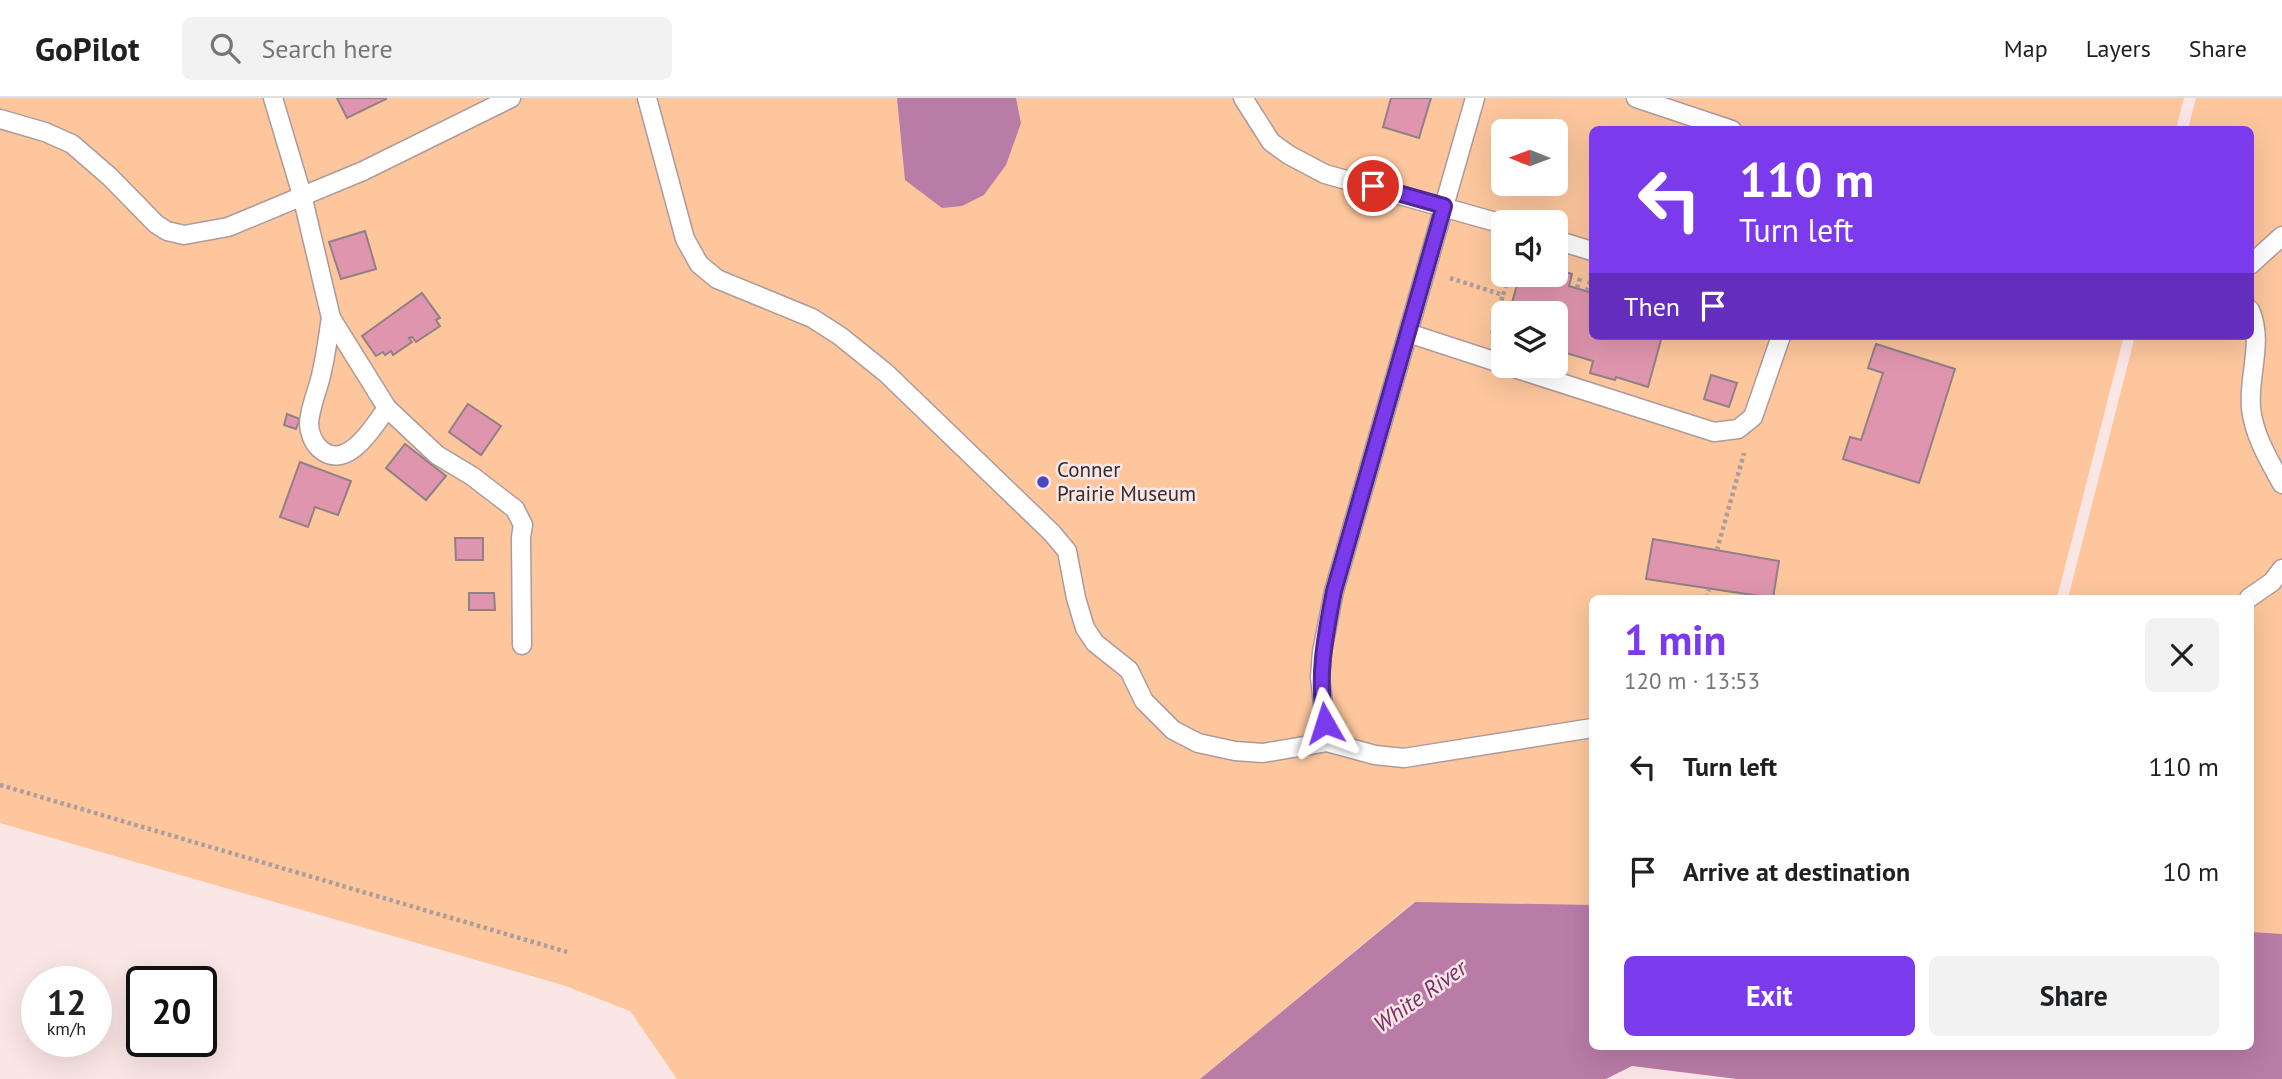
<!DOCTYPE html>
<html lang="en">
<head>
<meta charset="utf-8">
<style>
	:root { --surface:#fff; --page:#f2f2f2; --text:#202124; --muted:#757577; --line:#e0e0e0; --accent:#7c3aed }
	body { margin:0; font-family:"PT Sans",sans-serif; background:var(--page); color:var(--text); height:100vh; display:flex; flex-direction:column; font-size:26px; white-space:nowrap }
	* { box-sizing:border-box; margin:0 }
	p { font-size:23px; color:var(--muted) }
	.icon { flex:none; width:38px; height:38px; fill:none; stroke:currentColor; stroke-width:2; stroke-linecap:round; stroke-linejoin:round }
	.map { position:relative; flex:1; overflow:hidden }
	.panel { position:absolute; left:1589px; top:497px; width:665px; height:455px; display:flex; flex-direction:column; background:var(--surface); border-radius:10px; box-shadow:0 7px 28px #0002 }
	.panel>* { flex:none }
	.top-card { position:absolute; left:1589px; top:28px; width:665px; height:214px; border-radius:10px; box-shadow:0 7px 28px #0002; background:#7c3aed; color:#fff; overflow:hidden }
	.needle { width:46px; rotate:271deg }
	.buttons { position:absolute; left:1491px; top:21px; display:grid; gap:14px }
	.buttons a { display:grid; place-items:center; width:77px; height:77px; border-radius:10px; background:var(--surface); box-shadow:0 7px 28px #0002; font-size:35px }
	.speed { position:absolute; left:21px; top:868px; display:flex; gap:14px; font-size:35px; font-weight:700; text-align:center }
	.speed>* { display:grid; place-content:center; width:91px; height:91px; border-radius:50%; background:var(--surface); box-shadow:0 7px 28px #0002; line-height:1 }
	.speed small { font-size:18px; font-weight:400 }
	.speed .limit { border:4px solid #111; border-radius:10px; background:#fff; color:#111 }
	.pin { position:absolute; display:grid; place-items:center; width:60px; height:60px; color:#fff; margin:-30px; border:4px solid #fff; border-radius:50%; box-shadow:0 2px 7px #0007 }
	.me { position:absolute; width:77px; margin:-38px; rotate:354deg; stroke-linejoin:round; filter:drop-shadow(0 0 5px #0008) }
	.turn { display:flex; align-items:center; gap:24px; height:147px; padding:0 35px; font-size:32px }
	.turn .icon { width:91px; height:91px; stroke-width:2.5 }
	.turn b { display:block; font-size:49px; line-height:60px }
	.then { display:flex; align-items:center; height:66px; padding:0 35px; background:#0003; gap:14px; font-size:26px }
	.round { display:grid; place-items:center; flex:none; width:74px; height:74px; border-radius:10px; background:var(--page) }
	.headline { display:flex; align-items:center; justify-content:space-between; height:119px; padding:0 35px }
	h1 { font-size:42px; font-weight:700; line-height:52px; color:var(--accent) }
	.action { display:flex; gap:14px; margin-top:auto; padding:14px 35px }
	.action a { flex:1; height:80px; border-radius:10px; background:var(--accent); color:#fff; font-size:28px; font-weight:700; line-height:80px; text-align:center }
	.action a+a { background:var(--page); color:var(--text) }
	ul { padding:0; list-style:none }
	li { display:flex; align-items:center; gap:21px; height:105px; padding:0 35px }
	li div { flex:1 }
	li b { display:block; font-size:26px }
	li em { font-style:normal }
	header { display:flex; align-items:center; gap:42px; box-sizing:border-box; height:98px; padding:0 35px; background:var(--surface); border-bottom:2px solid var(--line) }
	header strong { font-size:33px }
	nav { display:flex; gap:38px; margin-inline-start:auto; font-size:24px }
	.search { width:490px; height:63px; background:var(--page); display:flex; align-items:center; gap:18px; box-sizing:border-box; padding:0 24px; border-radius:10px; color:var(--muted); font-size:26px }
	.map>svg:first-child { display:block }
	.green { fill:#fdc69d; fill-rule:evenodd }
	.water { fill:#b87ca7 }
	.building { fill:#df95ae; stroke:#918085; stroke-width:2 }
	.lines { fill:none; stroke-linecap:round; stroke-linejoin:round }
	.service-casing { stroke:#ad9a9a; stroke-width:21 }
	.path { stroke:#ac9d9d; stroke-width:4.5; stroke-dasharray:3.5 3.5; stroke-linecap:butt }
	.service { stroke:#fff; stroke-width:18 }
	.route-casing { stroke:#51269a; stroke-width:18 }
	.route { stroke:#7c3aed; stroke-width:12 }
	.poi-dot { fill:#4948be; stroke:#fbe6e6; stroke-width:2.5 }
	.labels { text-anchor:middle; stroke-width:5; stroke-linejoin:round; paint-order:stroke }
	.poi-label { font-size:21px; fill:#332c2c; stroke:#fbe6e6; text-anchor:start }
	.water-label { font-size:23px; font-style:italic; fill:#772e66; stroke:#fbe6e6 }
</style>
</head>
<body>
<header>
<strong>GoPilot</strong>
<div class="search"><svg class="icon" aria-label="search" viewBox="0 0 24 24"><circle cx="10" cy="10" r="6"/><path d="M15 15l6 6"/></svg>Search here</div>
<nav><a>Map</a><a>Layers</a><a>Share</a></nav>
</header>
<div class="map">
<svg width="2282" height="981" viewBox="0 0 2282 981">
	<rect width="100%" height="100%" fill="#fbe6e6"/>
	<g class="green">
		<path d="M0,0H2184L2176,31L1592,32V238H2124L2057,500H1592V814L1414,804L1200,981H677L630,913L563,887L0,725ZM1503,33H1556V86H1503ZM1503,124H1556V177H1503ZM1503,215H1556V268H1503Z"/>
		<path d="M2196,0H2282V850L2251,848L2250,500H2068L2135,238H2250V32L2188,31Z"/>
	</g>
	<g class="water">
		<path d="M897,0H1016L1021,25L1006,67L984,97L962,108L942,110L905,82Z"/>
		<path d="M1415,804L1592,807V948H2250L2251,834L2282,836V981H1737L1632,968L1606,981H1200Z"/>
	</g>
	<g class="building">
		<path d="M337,0H385L386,1L347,20Z"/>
		<path d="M1391,0H1431L1419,40L1383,29Z"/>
		<path d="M365,133L376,171L341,181L329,144Z"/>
		<path d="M1556,171L1572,176L1569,188L1592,195V238H1662L1648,289L1616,279L1615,282L1590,275L1593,263L1556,252V215H1509L1520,177H1556Z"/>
		<path d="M422,195L440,220L436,222L440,228L416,244L412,239L409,240L412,244L393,257L391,253L385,257L383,254L376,258L362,238Z"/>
		<path d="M1876,246L1955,271L1919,385L1843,361L1850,339L1861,342L1883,275L1868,270Z"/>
		<path d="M1711,277L1737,285L1729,309L1704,301Z"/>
		<path d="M468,306L501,328L481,357L449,334Z"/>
		<path d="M287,316L300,321L296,331L284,327Z"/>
		<path d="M405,346L446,378L426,402L386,370Z"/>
		<path d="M300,364L351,383L338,417L315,409L308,429L280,419Z"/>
		<path d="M455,440H483V462H456Z"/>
		<path d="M1653,441L1779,463L1773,500L1646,481Z"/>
		<path d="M469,495H494L495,512H469Z"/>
	</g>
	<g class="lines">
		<defs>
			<g id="service">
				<path d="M273,0L302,97L331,220L387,310L437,357L472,378L515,411L523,427L521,439L522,547"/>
				<path d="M647,0L685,141L699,166L717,181L812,220L840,238L886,275L1052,435L1067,453L1076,500L1085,530L1095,545L1129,572L1144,603L1173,632L1198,645L1235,653L1263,655L1327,644L1375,657L1404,660L1592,630"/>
				<path d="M1243,0L1271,44L1289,57L1325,76L1503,126"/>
				<path d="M1636,0L1732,32"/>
				<path d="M0,21L45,34L72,46L110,79L156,126L167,133L184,137L228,129L363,73L511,0"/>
				<path d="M1556,142L1592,153"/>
				<path d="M2250,167L2282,138"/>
				<path d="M2250,212C2264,244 2248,277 2251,310C2254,338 2269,362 2282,386"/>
				<path d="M331,220C328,238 326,256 322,273C319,290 310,308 309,325C309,334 313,344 319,350C346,376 374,328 387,310"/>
				<path d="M1408,235L1503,266"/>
				<path d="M1508,268L1714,334L1738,331L1753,319L1781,238"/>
				<path d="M2249,500L2272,484L2282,471"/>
				<path d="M1327,644L1320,579L1322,554L1334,493L1475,0"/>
			</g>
		</defs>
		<use href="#service" class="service-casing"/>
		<g class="path">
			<path d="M1450,180L1503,197L1510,177"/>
			<path d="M1577,190L1581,177"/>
			<path d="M1587,193L1592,177"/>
			<path d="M1492,236L1503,197"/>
			<path d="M1717,452L1744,355"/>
			<path d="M1707,500L1709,491"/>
			<path d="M0,687L567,854"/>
		</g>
		<use href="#service" class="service"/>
	</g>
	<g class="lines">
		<defs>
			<path id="route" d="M1325,625C1317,577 1325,540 1334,493L1444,108L1373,88"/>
		</defs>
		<use href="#route" class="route-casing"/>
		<use href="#route" class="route"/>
	</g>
	<circle class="poi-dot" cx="1043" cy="384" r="7"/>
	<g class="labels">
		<g class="poi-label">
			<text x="1057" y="379">Conner<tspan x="1057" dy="24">Prairie Museum</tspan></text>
		</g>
		<g class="water-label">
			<text transform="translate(1420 898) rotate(-35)" y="8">White River</text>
		</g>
	</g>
</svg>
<div class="buttons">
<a><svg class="needle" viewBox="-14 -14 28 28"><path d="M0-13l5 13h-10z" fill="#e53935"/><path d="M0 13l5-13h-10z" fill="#757577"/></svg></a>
<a><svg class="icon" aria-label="sound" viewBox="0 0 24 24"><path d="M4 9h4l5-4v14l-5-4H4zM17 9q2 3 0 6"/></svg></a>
<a><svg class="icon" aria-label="layers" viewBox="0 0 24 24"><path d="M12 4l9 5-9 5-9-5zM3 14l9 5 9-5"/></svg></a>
</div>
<div class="speed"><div>12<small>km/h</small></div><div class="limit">20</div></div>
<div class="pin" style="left:1373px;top:88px;background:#d93025"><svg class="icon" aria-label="arrive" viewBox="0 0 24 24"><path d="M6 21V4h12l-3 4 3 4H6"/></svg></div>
<svg class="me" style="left:1325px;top:625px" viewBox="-20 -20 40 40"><path d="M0-17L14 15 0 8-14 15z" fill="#7c3aed" stroke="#fff" stroke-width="4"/></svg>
<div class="top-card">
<div class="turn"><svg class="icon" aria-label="left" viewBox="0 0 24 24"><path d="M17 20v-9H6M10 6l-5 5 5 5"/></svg><div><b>110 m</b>Turn left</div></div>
<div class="then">Then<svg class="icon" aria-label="arrive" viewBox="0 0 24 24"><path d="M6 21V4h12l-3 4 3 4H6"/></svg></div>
</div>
<section class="panel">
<div class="headline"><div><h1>1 min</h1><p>120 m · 13:53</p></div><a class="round"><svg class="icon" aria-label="close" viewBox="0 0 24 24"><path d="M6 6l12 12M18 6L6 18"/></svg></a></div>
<ul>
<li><svg class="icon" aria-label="left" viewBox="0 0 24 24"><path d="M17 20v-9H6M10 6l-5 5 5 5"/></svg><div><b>Turn left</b></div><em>110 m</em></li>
<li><svg class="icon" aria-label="arrive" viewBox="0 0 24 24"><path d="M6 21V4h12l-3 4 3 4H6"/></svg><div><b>Arrive at destination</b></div><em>10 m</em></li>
</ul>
<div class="action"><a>Exit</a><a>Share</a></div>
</section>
</div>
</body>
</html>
